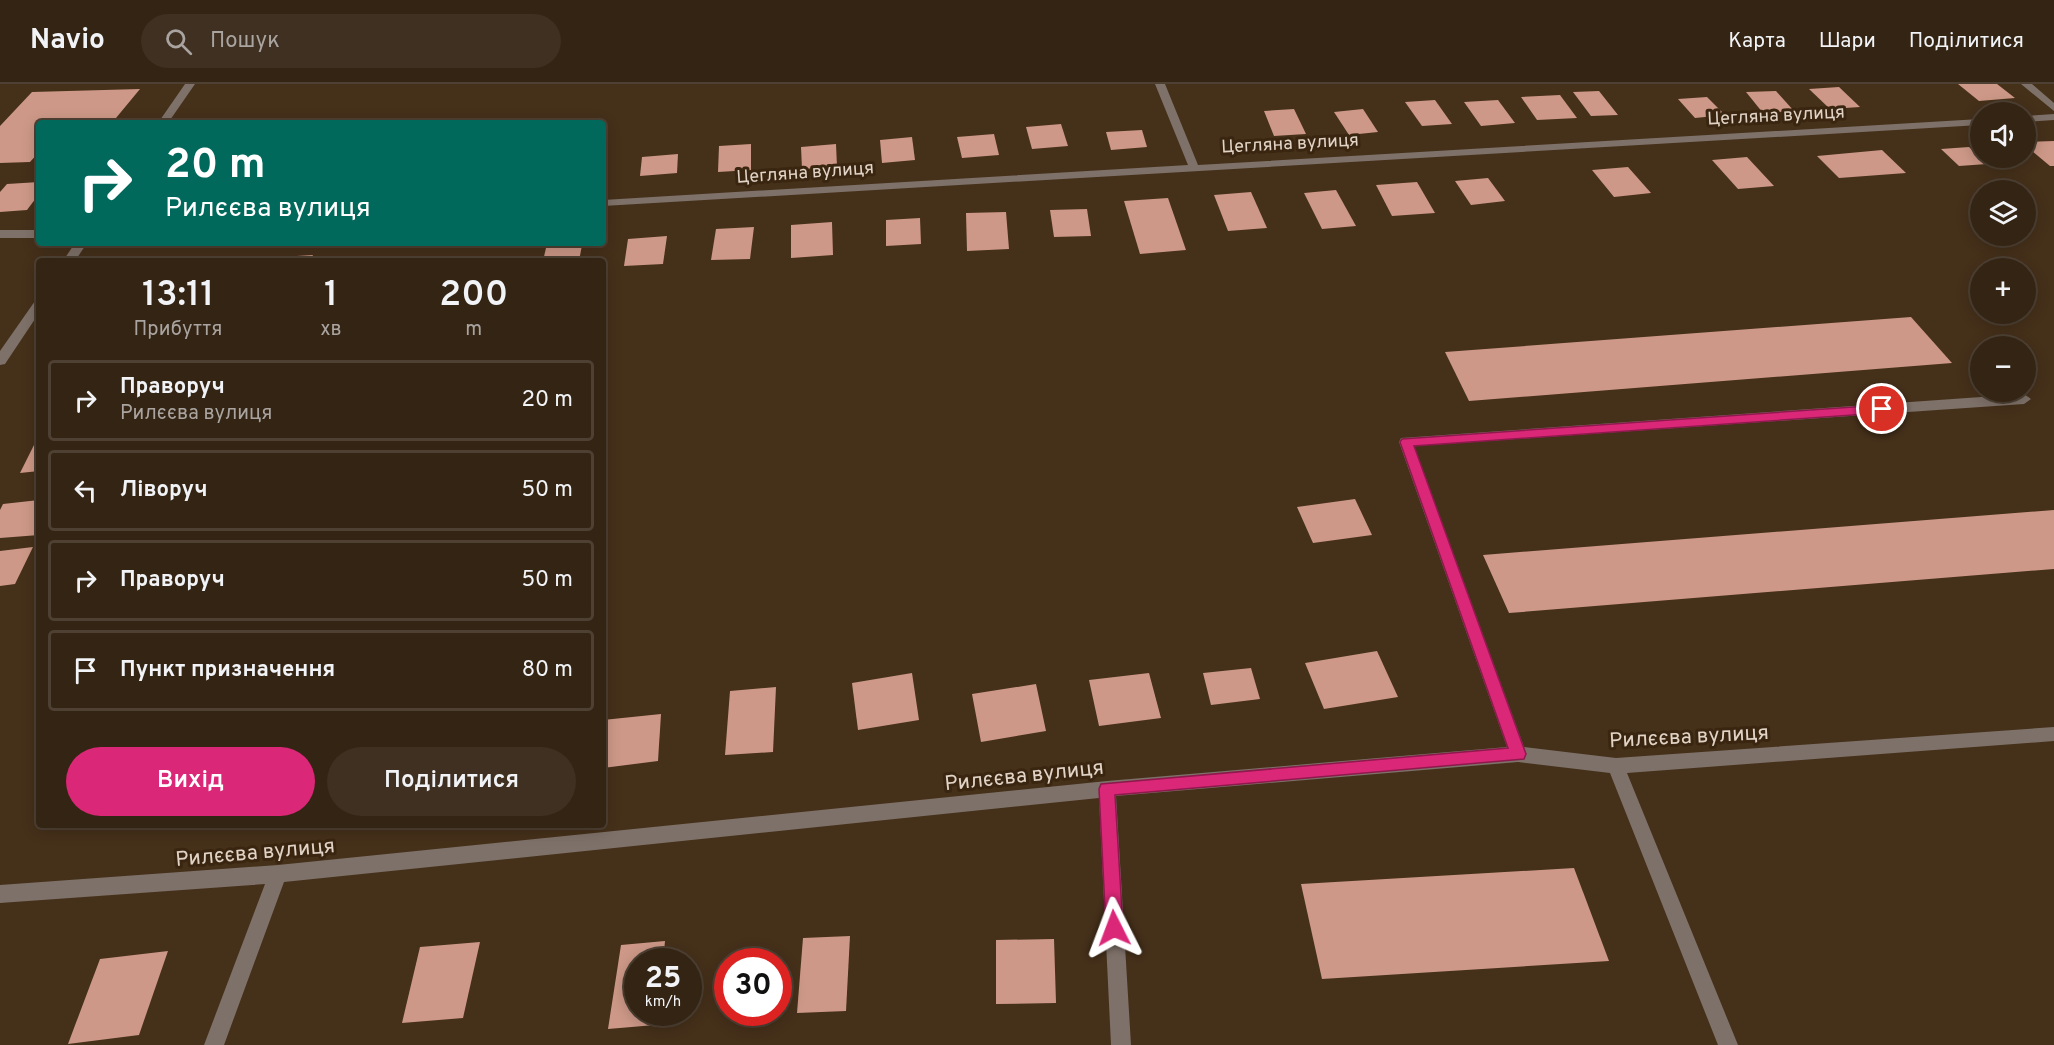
<!DOCTYPE html>
<html lang="uk">
<head>
<meta charset="utf-8">
<style>
	:root { --surface:#342414; --page:#3f3022; --text:#f1f3f6; --muted:#a9a4a0; --line:#4e4134; --accent:#db2777 }
	body { margin:0; font-family:Overpass,sans-serif; background:var(--page); color:var(--text); height:100vh; display:flex; flex-direction:column; font-size:22px; white-space:nowrap }
	* { box-sizing:border-box; margin:0 }
	p { font-size:20px; color:var(--muted) }
	.icon { flex:none; width:33px; height:33px; fill:none; stroke:currentColor; stroke-width:2; stroke-linecap:round; stroke-linejoin:round }
	.map { position:relative; flex:1; overflow:hidden }
	.side { position:absolute; left:36px; top:174px; width:570px; height:570px; display:flex; flex-direction:column; background:var(--surface); border-radius:6px; box-shadow:0 3px 15px #0003,0 0 0 2px var(--line) }
	.side>* { flex:none }
	.guide { position:absolute; left:36px; top:36px; width:570px; height:126px; border-radius:6px; box-shadow:0 3px 15px #0003,0 0 0 2px var(--line); background:#00695c; color:#fff; overflow:hidden }
	.fabs { position:absolute; left:1970px; top:18px; display:grid; gap:12px }
	.fabs a { display:grid; place-items:center; width:66px; height:66px; border-radius:50%; background:var(--surface); box-shadow:0 3px 15px #0003,0 0 0 2px var(--line); font-size:30px }
	.speed { position:absolute; left:624px; top:864px; display:flex; gap:12px; font-size:30px; font-weight:700; text-align:center }
	.speed>* { display:grid; place-content:center; width:78px; height:78px; border-radius:50%; background:var(--surface); box-shadow:0 3px 15px #0003,0 0 0 2px var(--line); line-height:1 }
	.speed small { font-size:15px; font-weight:400 }
	.speed .limit { border:9px solid #d22; background:#fff; color:#111 }
	.pin { position:absolute; display:grid; place-items:center; width:51px; height:51px; color:#fff; margin:-26px; border:3px solid #fff; border-radius:50%; box-shadow:0 2px 6px #0007 }
	.me { position:absolute; width:66px; margin:-33px; rotate:357deg; stroke-linejoin:round; filter:drop-shadow(0 0 4px #0008) }
	.turn { display:flex; align-items:center; gap:21px; height:126px; padding:0 30px; font-size:27px }
	.turn .icon { width:78px; height:78px; stroke-width:2.5 }
	.turn b { display:block; font-size:42px; line-height:51px }
	.eta { display:flex; justify-content:space-evenly; align-items:center; height:102px; text-align:center }
	.eta b { font-size:36px; font-weight:600; line-height:42px }
	.action { display:flex; gap:12px; margin-top:auto; padding:12px 30px }
	.action a { flex:1; height:69px; border-radius:36px; background:var(--accent); color:#fff; font-size:24px; font-weight:600; line-height:69px; text-align:center }
	.action a+a { background:var(--page); color:var(--text) }
	ul { padding:0; list-style:none }
	li { display:flex; align-items:center; gap:18px; height:81px; margin:0 12px 9px; padding:0 18px; border:3px solid var(--line); border-radius:6px }
	li div { flex:1 }
	li b { display:block; font-size:22px }
	li em { font-style:normal }
	header { display:flex; align-items:center; gap:36px; box-sizing:border-box; height:84px; padding:0 30px; background:var(--surface); border-bottom:2px solid var(--line) }
	header strong { font-size:28px }
	nav { display:flex; gap:33px; margin-inline-start:auto; font-size:21px }
	.search { width:420px; height:54px; background:var(--page); display:flex; align-items:center; gap:15px; box-sizing:border-box; padding:0 21px; border-radius:33px; color:var(--muted); font-size:22px }
	.map>svg:first-child { display:block }
	.building { fill:#cd9887 }
	.lines { fill:none; stroke-linecap:round; stroke-linejoin:round }
	.minor { fill:#7e7169; fill-rule:evenodd }
	.route { fill:#db2777; stroke:#8e194d; stroke-width:1.5 }
	.labels { text-anchor:middle; stroke-width:6; stroke-linejoin:round; paint-order:stroke }
	.far-street-label { font-size:18px; fill:#e1d4c7; stroke:#3a2610 }
	.street-label { font-size:21px; fill:#e1d4c7; stroke:#3a2610 }
</style>
</head>
<body>
<header>
<strong>Navio</strong>
<div class="search"><svg class="icon" aria-label="search" viewBox="0 0 24 24"><circle cx="10" cy="10" r="6"/><path d="M15 15l6 6"/></svg>Пошук</div>
<nav><a>Карта</a><a>Шари</a><a>Поділитися</a></nav>
</header>
<div class="map">
<svg width="2054" height="961" viewBox="0 0 2054 961">
	<rect width="100%" height="100%" fill="#45301a"/>
	<g class="building">
		<path d="M1958,0H1997L2015,14L1979,17Z"/>
		<path d="M1839,3L1860,23L1830,25L1809,5Z"/>
		<path d="M140,5L116,34L39,39V68L30,78L0,79V42L32,8Z"/>
		<path d="M1599,7L1618,31L1591,32L1573,8Z"/>
		<path d="M1776,7L1794,27L1763,29L1746,8Z"/>
		<path d="M1560,11L1577,34L1537,36L1521,13Z"/>
		<path d="M1707,13L1725,31L1695,34L1678,15Z"/>
		<path d="M1435,16L1452,40L1422,42L1405,18Z"/>
		<path d="M1498,16L1515,39L1481,42L1464,18Z"/>
		<path d="M1294,25L1306,50L1274,52L1264,27Z"/>
		<path d="M1363,25L1378,48L1349,51L1334,28Z"/>
		<path d="M1061,40L1068,62L1032,65L1026,43Z"/>
		<path d="M1142,46L1147,63L1111,66L1106,48Z"/>
		<path d="M994,50L999,71L962,74L957,53Z"/>
		<path d="M912,53L915,76L882,79L880,56Z"/>
		<path d="M2054,57V82H2050L2025,61V58Z"/>
		<path d="M751,60V86L718,88L719,62Z"/>
		<path d="M836,60L837,83L802,85L801,63Z"/>
		<path d="M1969,63L1987,80L1959,82L1941,65Z"/>
		<path d="M1882,66L1906,89L1839,94L1817,72Z"/>
		<path d="M678,70L677,89L640,92L642,73Z"/>
		<path d="M1747,73L1774,102L1738,105L1712,76Z"/>
		<path d="M1628,83L1651,109L1614,113L1592,86Z"/>
		<path d="M1488,94L1505,117L1471,121L1455,97Z"/>
		<path d="M39,98V110L27,126L0,128V108L7,100Z"/>
		<path d="M1417,98L1435,129L1392,132L1376,101Z"/>
		<path d="M1336,106L1356,142L1322,145L1304,109Z"/>
		<path d="M1251,108L1267,144L1228,147L1214,111Z"/>
		<path d="M1168,114L1186,166L1140,170L1124,117Z"/>
		<path d="M1087,125L1091,152L1054,153L1050,126Z"/>
		<path d="M1006,128L1009,165L967,167L966,129Z"/>
		<path d="M920,134L921,160L886,162V136Z"/>
		<path d="M832,138L833,171L791,174V141Z"/>
		<path d="M754,143L750,175L711,176L716,145Z"/>
		<path d="M667,152L663,180L624,182L628,155Z"/>
		<path d="M582,161L579,177H543L546,164Z"/>
		<path d="M313,171L310,177H263L264,174Z"/>
		<path d="M1911,233L1952,279L1469,317L1445,268Z"/>
		<path d="M39,360V387L20,389L34,361Z"/>
		<path d="M1355,415L1372,451L1313,459L1297,423Z"/>
		<path d="M39,416V451L0,454V426L3,420Z"/>
		<path d="M2054,426V485L1509,529L1483,471Z"/>
		<path d="M33,463L15,500L0,502V467Z"/>
		<path d="M1377,567L1398,613L1324,625L1305,579Z"/>
		<path d="M1251,584L1260,615L1211,621L1203,589Z"/>
		<path d="M912,589L919,636L858,646L852,599Z"/>
		<path d="M1149,589L1161,634L1099,642L1089,596Z"/>
		<path d="M1036,600L1046,647L981,658L972,610Z"/>
		<path d="M776,603L773,668L725,671L730,607Z"/>
		<path d="M661,630L658,677L603,684V636Z"/>
		<path d="M1574,784L1609,877L1322,895L1301,800Z"/>
		<path d="M850,852L846,927L797,929L803,854Z"/>
		<path d="M1054,855L1056,919L996,920V856Z"/>
		<path d="M665,857L663,878H638V928H656L655,941L608,945L621,861Z"/>
		<path d="M480,858L463,934L402,939L420,863Z"/>
		<path d="M168,867L139,951L68,960L100,875Z"/>
	</g>
	<g class="lines">
		<g class="minor">
			<path d="M185,0H195L168,39H158Z"/>
			<path d="M1155,0H1165L1198,81L1980,35V41L603,122V116L1188,81Z"/>
			<path d="M2021,0H2032L2054,19V27Z"/>
			<path d="M2054,30V36L2025,38V32Z"/>
			<rect x="0" y="146" width="39" height="8"/>
			<path d="M75,159H87L75,177H63Z"/>
			<path d="M39,216V229L5,280L0,281V267L35,217Z"/>
			<path d="M2024,310L2031,315L2024,320L1414,362L1524,663L1616,674L2054,643V657L1627,689L1738,961H1718L1610,689L1518,678L1116,712L1131,961H1111L1099,714L284,798L224,961H204L265,800L0,819V801L278,781L1107,697L1507,663L1399,358L1401,354Z"/>
		</g>
	</g>
	<path class="route" d="M1882,321L1888,325L1882,329L1414,362L1526,670L1524,675L1115,711L1123,844L1121,850L1114,853L1108,850L1106,844L1099,705L1101,700L1508,664L1400,358L1402,355Z"/>
	<g class="labels">
		<g class="far-street-label">
			<text transform="translate(1776 31) rotate(-3)" y="6">Цегляна вулиця</text>
			<text transform="translate(1290 59) rotate(-3)" y="6">Цегляна вулиця</text>
			<text transform="translate(805 88) rotate(-4)" y="6">Цегляна вулиця</text>
		</g>
		<g class="street-label">
			<text transform="translate(1689 652) rotate(-3)" y="7">Рилєєва вулиця</text>
			<text transform="translate(1024 691) rotate(-6)" y="7">Рилєєва вулиця</text>
			<text transform="translate(255 768) rotate(-5)" y="7">Рилєєва вулиця</text>
		</g>
	</g>
</svg>
<div class="fabs">
<a><svg class="icon" aria-label="sound" viewBox="0 0 24 24"><path d="M4 9h4l5-4v14l-5-4H4zM17 9q2 3 0 6"/></svg></a>
<a><svg class="icon" aria-label="layers" viewBox="0 0 24 24"><path d="M12 4l9 5-9 5-9-5zM3 14l9 5 9-5"/></svg></a>
<a>+</a>
<a>−</a>
</div>
<div class="speed"><div>25<small>km/h</small></div><div class="limit">30</div></div>
<div class="pin" style="left:1882px;top:325px;background:#d93025"><svg class="icon" aria-label="arrive" viewBox="0 0 24 24"><path d="M6 21V4h12l-3 4 3 4H6"/></svg></div>
<svg class="me" style="left:1114px;top:844px" viewBox="-20 -20 40 40"><path d="M0-17L14 15 0 8-14 15z" fill="#db2777" stroke="#fff" stroke-width="4"/></svg>
<div class="guide">
<div class="turn"><svg class="icon" aria-label="right" viewBox="0 0 24 24"><path d="M7 20v-9h11M14 6l5 5-5 5"/></svg><div><b>20 m</b>Рилєєва вулиця</div></div>
</div>
<section class="side">
<div class="eta">
<div><b>13:11</b><p>Прибуття</p></div>
<div><b>1</b><p>хв</p></div>
<div><b>200</b><p>m</p></div>
</div>
<ul>
<li><svg class="icon" aria-label="right" viewBox="0 0 24 24"><path d="M7 20v-9h11M14 6l5 5-5 5"/></svg><div><b>Праворуч</b><p>Рилєєва вулиця</p></div><em>20 m</em></li>
<li><svg class="icon" aria-label="left" viewBox="0 0 24 24"><path d="M17 20v-9H6M10 6l-5 5 5 5"/></svg><div><b>Ліворуч</b></div><em>50 m</em></li>
<li><svg class="icon" aria-label="right" viewBox="0 0 24 24"><path d="M7 20v-9h11M14 6l5 5-5 5"/></svg><div><b>Праворуч</b></div><em>50 m</em></li>
<li><svg class="icon" aria-label="arrive" viewBox="0 0 24 24"><path d="M6 21V4h12l-3 4 3 4H6"/></svg><div><b>Пункт призначення</b></div><em>80 m</em></li>
</ul>
<div class="action"><a>Вихід</a><a>Поділитися</a></div>
</section>
</div>
</body>
</html>
